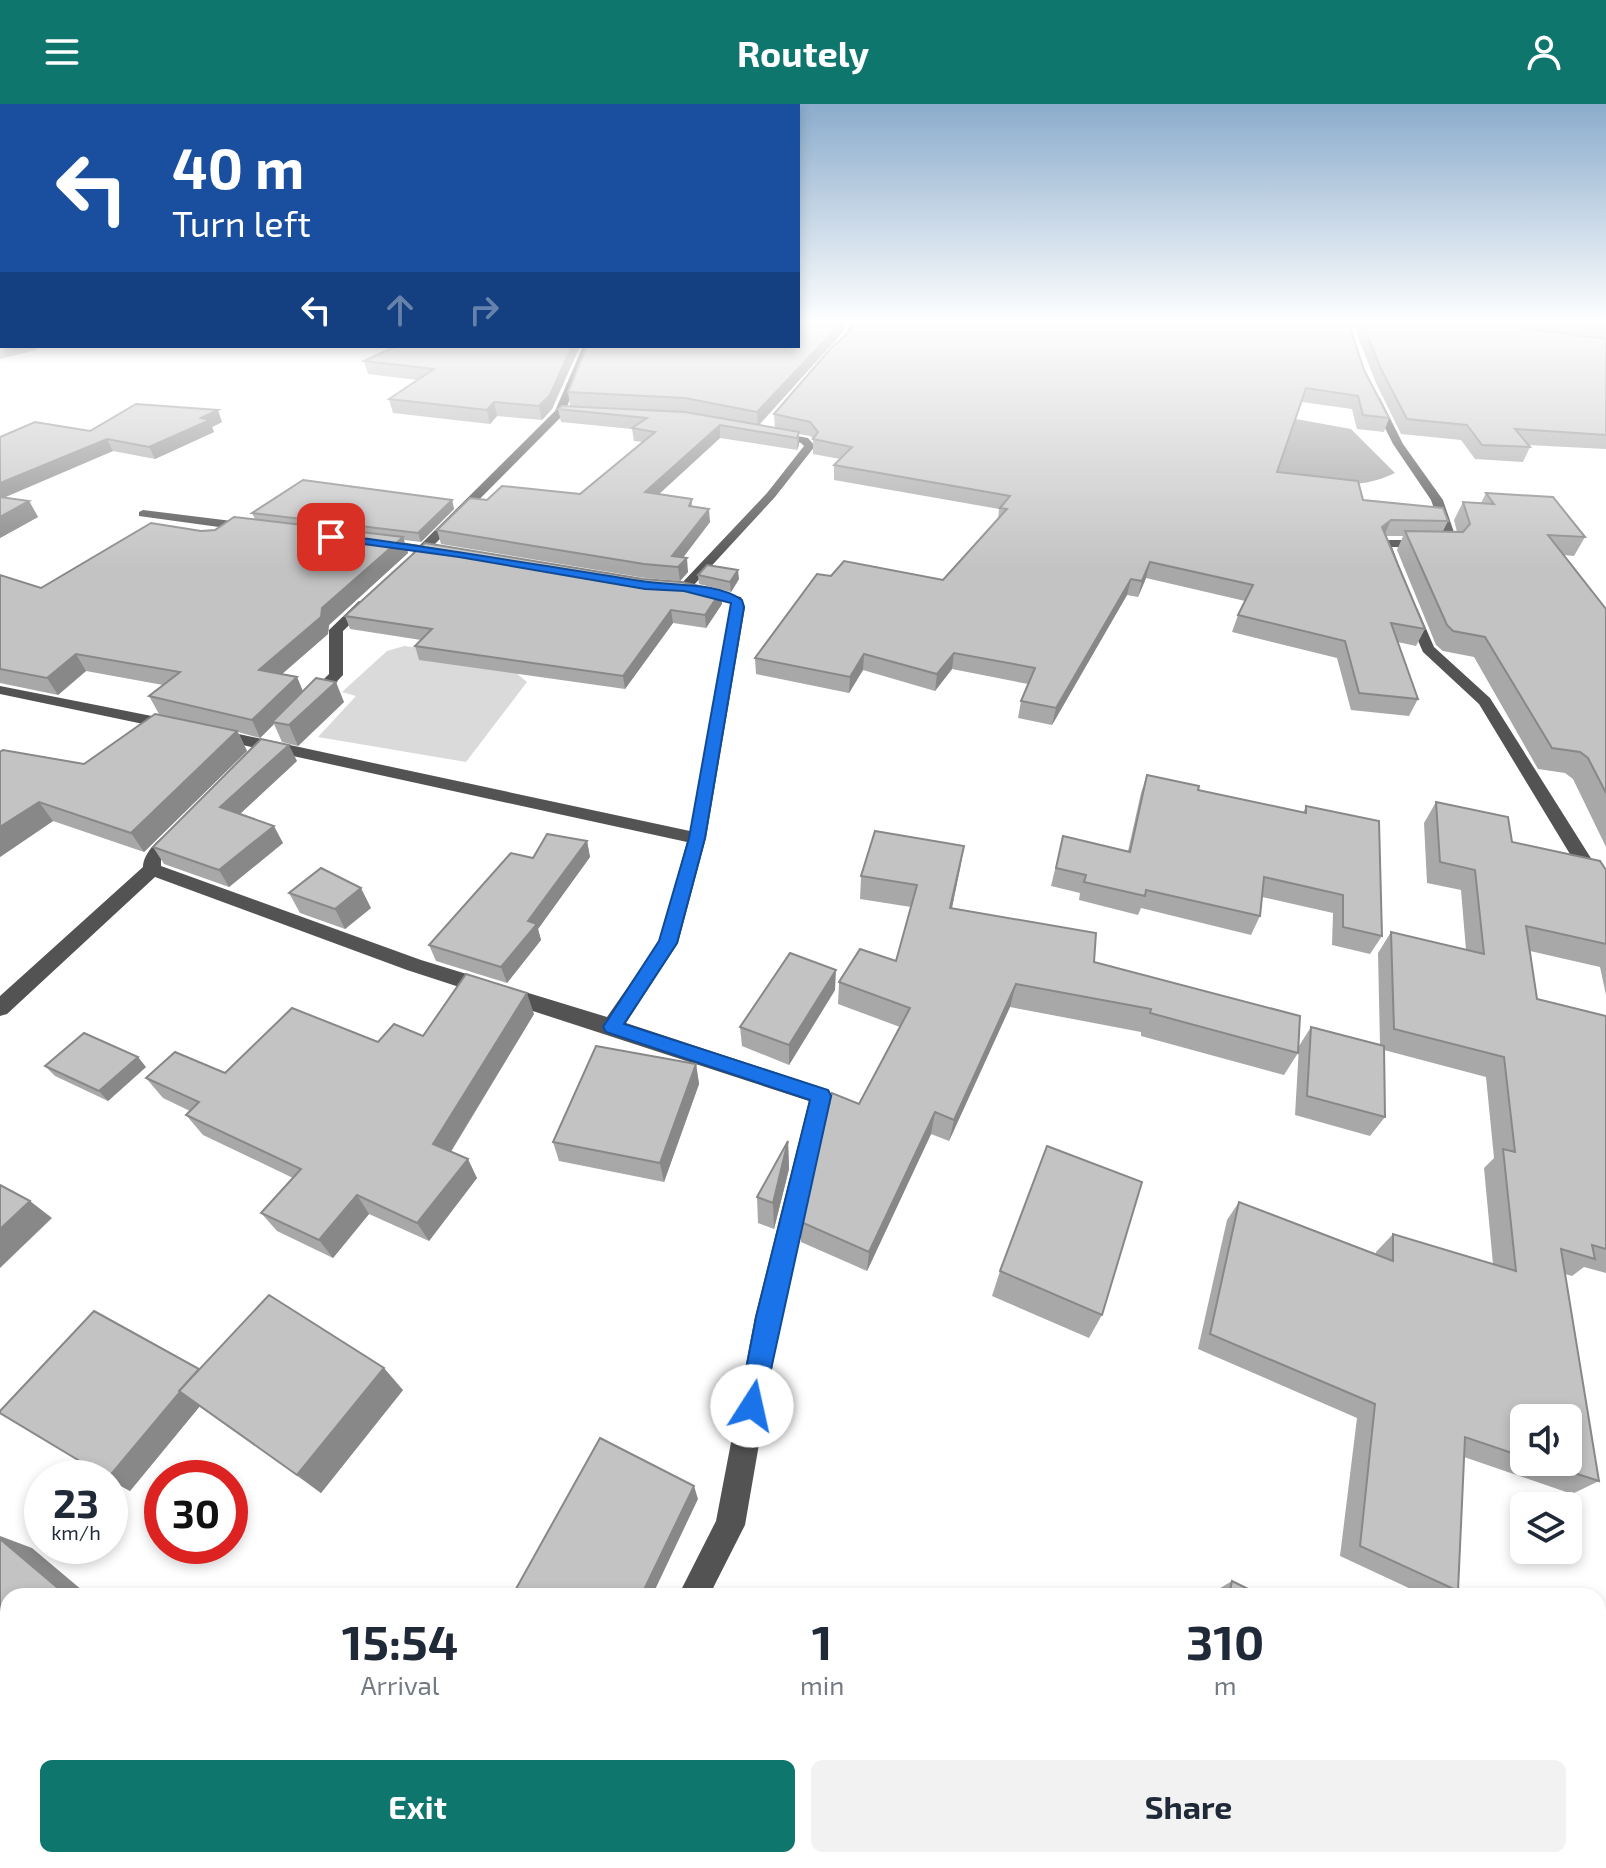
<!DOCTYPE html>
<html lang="en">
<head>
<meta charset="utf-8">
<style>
	:root { --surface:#fff; --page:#f2f2f3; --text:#1f2937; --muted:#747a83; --accent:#0f766e }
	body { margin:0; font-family:"Exo 2",sans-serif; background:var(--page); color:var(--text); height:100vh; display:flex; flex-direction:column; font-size:30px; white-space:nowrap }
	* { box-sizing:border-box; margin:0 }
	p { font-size:26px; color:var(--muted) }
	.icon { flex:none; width:44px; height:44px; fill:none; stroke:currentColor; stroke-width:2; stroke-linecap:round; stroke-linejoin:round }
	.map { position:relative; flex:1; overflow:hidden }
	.drawer { position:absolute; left:0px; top:1484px; width:1606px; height:280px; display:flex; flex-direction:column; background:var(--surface); border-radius:24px 24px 0 0; box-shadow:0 4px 12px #0003 }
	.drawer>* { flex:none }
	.top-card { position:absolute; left:0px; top:0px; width:800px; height:244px; box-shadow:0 4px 12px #0003; background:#1a4fa0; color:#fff; overflow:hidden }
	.controls { position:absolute; left:1510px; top:1300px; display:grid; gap:16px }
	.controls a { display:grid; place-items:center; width:72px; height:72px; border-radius:12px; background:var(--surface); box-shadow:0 4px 12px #0003; font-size:40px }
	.speed { position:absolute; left:24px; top:1356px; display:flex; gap:16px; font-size:40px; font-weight:700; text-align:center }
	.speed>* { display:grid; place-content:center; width:104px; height:104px; border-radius:50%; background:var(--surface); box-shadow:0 4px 12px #0003; line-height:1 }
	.speed small { font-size:20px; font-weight:400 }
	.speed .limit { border:12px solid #d22; background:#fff; color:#111 }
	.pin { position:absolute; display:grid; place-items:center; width:68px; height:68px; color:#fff; margin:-34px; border-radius:16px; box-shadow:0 4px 12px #0006 }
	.me { position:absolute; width:88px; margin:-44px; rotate:10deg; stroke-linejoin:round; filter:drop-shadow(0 0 6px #0008) }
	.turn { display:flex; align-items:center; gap:28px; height:168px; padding:0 40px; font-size:36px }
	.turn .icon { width:104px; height:104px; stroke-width:2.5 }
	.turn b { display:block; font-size:56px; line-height:68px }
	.lanes { display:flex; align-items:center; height:76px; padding:0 40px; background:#0003; justify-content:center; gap:40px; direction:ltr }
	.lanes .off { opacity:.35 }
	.eta { display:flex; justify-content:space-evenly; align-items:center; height:136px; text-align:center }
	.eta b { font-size:48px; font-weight:700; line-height:56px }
	.action { display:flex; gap:16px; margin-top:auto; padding:16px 40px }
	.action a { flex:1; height:92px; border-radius:12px; background:var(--accent); color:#fff; font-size:32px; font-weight:700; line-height:92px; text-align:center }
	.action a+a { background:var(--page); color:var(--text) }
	header { display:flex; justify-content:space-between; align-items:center; height:104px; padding:0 40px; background:var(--accent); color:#fff; font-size:36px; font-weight:700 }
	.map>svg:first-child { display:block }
	.green { fill:#dadada }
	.water { fill:#a1a1a1 }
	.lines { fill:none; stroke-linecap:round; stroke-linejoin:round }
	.canal { fill:#a1a1a1; fill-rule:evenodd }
	.minor { fill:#535353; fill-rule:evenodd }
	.wall { fill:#a8a8a8; fill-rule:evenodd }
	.shaded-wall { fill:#888 }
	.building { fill:#c3c3c3; stroke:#888; stroke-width:2 }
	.route { fill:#1a73e8; stroke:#114b97; stroke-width:2 }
</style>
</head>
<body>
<header><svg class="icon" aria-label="menu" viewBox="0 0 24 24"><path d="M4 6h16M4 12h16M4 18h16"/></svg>Routely<svg class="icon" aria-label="person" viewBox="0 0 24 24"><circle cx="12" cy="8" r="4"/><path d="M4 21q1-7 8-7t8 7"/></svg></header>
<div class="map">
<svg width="1606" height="1764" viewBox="0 0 1606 1764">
	<rect width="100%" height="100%" fill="#fff"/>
	<g class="green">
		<path d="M404,542L496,552L527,578L466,658L318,633L356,592L342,588L387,547Z"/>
		<path d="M0,1668L8,1676V1756H88L96,1764H0Z"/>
	</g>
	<path class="water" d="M1296,315L1351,325L1395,369C1351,391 1296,377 1248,372L1269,319Z"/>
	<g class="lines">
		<path class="canal" d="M39,242L36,246L0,255V243Z"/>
		<g class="minor">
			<path d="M851,217H859L853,233L837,247H831V243L846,230Z"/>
			<path d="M2,228V234L0,235V229Z"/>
			<path d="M583,242H591L566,305L586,309L581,312L563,311L433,442L451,445V451L426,449L417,455L411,451L414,447L375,442V436L379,435L420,441L555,307Z"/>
			<path d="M1375,291L1380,294L1403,340L1443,396L1458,440L1452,444L1392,443L1398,459L1392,463L1386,459L1380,436H1445L1431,396L1393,340L1370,294Z"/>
			<path d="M776,328L808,334L815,342L775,393L692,483L741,493L745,503L706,734L678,839L626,919L829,986L832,992L781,1213L745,1421L709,1492H678L716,1417L755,1213L809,997L407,866L155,773L7,910L0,912V892L143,763C143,749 161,731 174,726L183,732L161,756V762L421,856L607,913L659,838L687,738L215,635L207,630L215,625L690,727L731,503L730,498L691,489L690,485L664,486L657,482L664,478L681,480L767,389L804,342L801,339L772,333Z"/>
			<path d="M143,406L248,419L254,423L248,427L139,412V408Z"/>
			<path d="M359,497L371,500L343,527V571L318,597H308V591L329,570V526Z"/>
			<path d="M1407,504H1417L1434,543L1490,594L1606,778V799L1599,798L1479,600L1423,548L1405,507Z"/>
			<path d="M0,582L172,616L180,621L172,626L0,590Z"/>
			<path d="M537,1756H573L569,1764H533Z"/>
		</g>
	</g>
	<g class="wall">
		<path d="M798,217H848L843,228L759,321L775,324L774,310L1364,266L1389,314L1384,328L1357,325L1352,305L1302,298L1277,368L1363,396L1448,417L1443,427L1457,428L1454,416L1463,398L1481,399L1486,389L1585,433L1574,452L1564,451L1606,505V743L1573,675L1565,669L1538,665L1474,553L1443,547L1436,541L1397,446L1403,432H1386L1425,525L1416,542L1398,538L1418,595L1409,612L1351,606L1337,554L1232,528L1238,511L1245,497L1146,474L1138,493L1127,491L1052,621L1018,614L1021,597L1028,580L952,565L935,587L863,566L849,589L756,570L755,554L831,472L943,476L998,416L999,405L834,376V361L840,355L813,350V335L810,332L799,330V341L797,346L720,334L659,390L692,395V402L710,418L683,453L688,468L680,477L645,474L441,440L437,426L487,396L580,390L643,338L634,337L632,325L561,318L558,305L570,302L568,288Z"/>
		<path d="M1352,217H1467L1489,220V217H1606V345L1528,341L1530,343L1523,358L1475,355L1461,336L1401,330L1375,277Z"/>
		<path d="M397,242H580L552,305L542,316L497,312L490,320L393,309L389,295L417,276L368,270L364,257Z"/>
		<path d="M222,318L212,323L214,328L155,355L113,347L4,393L29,397L38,413L0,434V333Z"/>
		<path d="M452,396L454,405L421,438L404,436L408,449L329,521L328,530L282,570L297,573L303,588L344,598L298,642L282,638L274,620L260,634L238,628L247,647L144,748L53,717L0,753V648L84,660L205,621L159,610L149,592L163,581L86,567L58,591L0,579V471L41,484L201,427L215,426L255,415L252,409Z"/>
		<path d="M698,471L739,475L731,488L699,480Z"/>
		<path d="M722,500L706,524L673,519L625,585L419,556L415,542L421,536L350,525L345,512Z"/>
		<path d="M297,657L240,710L283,739L229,783L164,760L153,743Z"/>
		<path d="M1147,671L1198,686L1303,709L1306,702L1382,832L1370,850L1332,841L1333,809L1262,793L1260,812L1251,831L1141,804L1138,811L1079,796L1080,789L1051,782L1063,732L1128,747L1141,689Z"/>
		<path d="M1436,698L1512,738L1606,766V891L1600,863L1530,847L1537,895L1606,912V1169L1584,1163L1572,1172L1565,1170L1599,1377L1572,1390L1464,1353L1458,1487L1445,1492H1426L1340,1452L1357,1314L1198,1245L1227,1116L1239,1098L1376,1150V1148L1393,1130L1493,1160L1484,1064L1494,1054L1486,973L1384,946L1385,1013L1370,1032L1295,1011L1299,942L1311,923L1380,940L1378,849L1391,828L1466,846L1461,786L1427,779L1424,719ZM1524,1314L1568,1358H1524Z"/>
		<path d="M587,737L590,753L538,825L541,836L507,879L436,857L429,841L533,754Z"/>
		<path d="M964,742L952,804L1094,858L1298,949L1284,971L1141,932V928L1010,903L949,1037L931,1030L867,1167L801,1138V1118L859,1000L900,923L838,900L839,878L896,857L911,803L860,795L861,772Z"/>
		<path d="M289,789L371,804L345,825L300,809Z"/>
		<path d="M835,886L789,961L742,942L740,923Z"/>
		<path d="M534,910L451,1048L477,1074L429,1137L369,1110L333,1154L277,1127L261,1109L293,1074L203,1031L186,1011L190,1007L163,994L146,974L225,969L378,938L423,932Z"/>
		<path d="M696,960L699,980L664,1078L559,1057L553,1038Z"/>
		<path d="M45,962L146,963L108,997L55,972Z"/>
		<path d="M788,1037L789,1065L774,1125L758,1119L757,1093Z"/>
		<path d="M1000,1167L1102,1211L1089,1234L992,1192Z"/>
		<path d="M199,1265L403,1286L321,1389L200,1302L130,1387L110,1376V1374Z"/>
		<path d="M1232,1477L1262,1492H1216L1217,1486Z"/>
		<path d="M913,1756H1198L1212,1764H926Z"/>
		<path d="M1529,1756H1598L1606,1764H1529Z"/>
		<path d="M1345,1759L1368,1760L1377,1764H1345Z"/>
	</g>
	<g class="shaded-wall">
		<path d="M843,217H848L843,228L758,322L757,308Z"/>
		<path d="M572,242H580L552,305L542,316L539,302Z"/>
		<path d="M494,298L497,312L490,320L487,306Z"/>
		<path d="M218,306L222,318L212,323L214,328L155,355L149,343Z"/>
		<path d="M720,321V334L647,401L645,388Z"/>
		<path d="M799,328V341L797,346V334Z"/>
		<path d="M107,335L113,347L1,395L0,393V379Z"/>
		<path d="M452,396L454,405L421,438L418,429Z"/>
		<path d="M29,397L38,413L0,434V413Z"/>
		<path d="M709,405L710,418L676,463L672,452Z"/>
		<path d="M1391,416L1384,432L1382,423Z"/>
		<path d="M403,433L408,449L329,521L328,530L267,583L259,566L322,504Z"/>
		<path d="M687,454L688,468L680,477L678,463Z"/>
		<path d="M1150,458L1146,474L1138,493L1142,477Z"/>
		<path d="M738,466L739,475L731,488L730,478Z"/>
		<path d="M1131,475L1127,491L1052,621L1056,604Z"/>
		<path d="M721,487L722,500L706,524L705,511Z"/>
		<path d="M671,506L673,519L625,585L623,572Z"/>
		<path d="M954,549L952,565L935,587L937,570Z"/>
		<path d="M76,550L86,567L58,591L47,574Z"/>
		<path d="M864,550L863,566L849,589L850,573Z"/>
		<path d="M297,573L304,590L272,618L274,620L260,634L252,616Z"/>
		<path d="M336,578L344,598L298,642L289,621Z"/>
		<path d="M237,627L247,647L144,748L131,729Z"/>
		<path d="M289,641L297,657L229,720L220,703Z"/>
		<path d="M39,698L53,717L0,753V723Z"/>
		<path d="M274,722L283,739L229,783L219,766Z"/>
		<path d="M587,737L590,753L538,825L541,836L507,879L501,863L528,817Z"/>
		<path d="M964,742L960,765L947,827L950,804Z"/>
		<path d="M361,784L371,804L345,825L335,805Z"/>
		<path d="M836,866L835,886L789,961V941Z"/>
		<path d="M1016,880L1010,903L949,1037L954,1016Z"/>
		<path d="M527,889L534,910L443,1060L433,1040Z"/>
		<path d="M138,953L146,963L108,997L99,987Z"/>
		<path d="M696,960L699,980L664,1078L660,1059Z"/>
		<path d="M935,1008L931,1030L867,1167L869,1148Z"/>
		<path d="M788,1037L789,1065L774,1125L773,1099Z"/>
		<path d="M468,1055L477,1074L429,1137L417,1119Z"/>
		<path d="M357,1091L369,1110L333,1154L319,1136Z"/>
		<path d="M30,1097L52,1114L0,1164V1125Z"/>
		<path d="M384,1264L403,1286L321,1389L297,1371Z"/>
		<path d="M180,1288L200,1302L130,1387L110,1376V1374H108Z"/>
		<path d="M694,1382L698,1395L652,1492H641Z"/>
		<path d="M0,1432L32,1444L89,1492H63L0,1435Z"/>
		<path d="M8,1554V1613L0,1623V1563Z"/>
		<path d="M186,1756H211L205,1764H180Z"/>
		<path d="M474,1756H494L504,1764H484Z"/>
	</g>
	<g class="building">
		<path d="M798,217H843L757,308L685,294L568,288L587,242H798Z"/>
		<path d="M858,217H1348L1364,266L1389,314L1363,311L1358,292L1306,284L1277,368L1358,377L1363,396L1443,404L1448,417L1391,416L1382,423L1425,525L1391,519L1418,595L1359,589L1345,537L1238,511L1253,481L1150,458L1142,477L1131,475L1056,604L1021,597L1035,564L954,549L937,570L864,550L850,573L755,554L817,470L831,472L844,457L943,476L1007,405L1000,404L1010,392L834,361L852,343L813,335L818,328L810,318L774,310L831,244L855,222Z"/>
		<path d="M1362,217H1467L1606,235V331L1515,325L1530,343L1482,341L1467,321L1407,315L1380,263Z"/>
		<path d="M1549,217H1606V223Z"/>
		<path d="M397,242H572L550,291L539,302L494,298L487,306L389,295L434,265L364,257Z"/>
		<path d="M136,300L218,306L201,314L210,316L149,343L107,335L0,379V333L35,318L90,327Z"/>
		<path d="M562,302L685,308L799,328L797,334L720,321L645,388L692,395L689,402L709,405L672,452L687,454L678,463L644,460L437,426L470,394L487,396L502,382L580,390L655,328L632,324L647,314L558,305Z"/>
		<path d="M303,376L452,396L418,429L252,409Z"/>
		<path d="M1486,389L1553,393L1585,433L1548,431L1606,505V689L1588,654L1580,648L1552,644L1485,533L1453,527L1447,521L1405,427L1463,428L1470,420L1463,398L1494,400Z"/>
		<path d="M0,393L29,397L0,413Z"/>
		<path d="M234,413L403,433L322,504L321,513L259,566L297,573L252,616L149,592L180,568L76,550L47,574L0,565V471L41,484L151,419L201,427L215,426Z"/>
		<path d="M425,439L643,475L682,478L721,487L705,511L671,506L623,572L415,542L432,525L345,512Z"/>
		<path d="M707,461L738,466L730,478L698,471Z"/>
		<path d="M316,574L336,578L289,621L272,618Z"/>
		<path d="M155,610L237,627L131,729L39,698L0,723V648L3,646L84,660Z"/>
		<path d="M261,635L289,641L220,703L274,722L219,766L153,743Z"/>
		<path d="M1147,671L1199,682L1198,686L1306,709V702L1379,717L1382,832L1343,823V791L1264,773L1260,812L1146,786L1145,792L1084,778L1086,771L1056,764L1063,732L1130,748Z"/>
		<path d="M1436,698L1508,713L1512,738L1600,757L1606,766V840L1526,822L1537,895L1606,912V1145L1592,1141L1595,1155L1561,1145L1599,1377L1540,1358H1568V1314H1524V1353L1465,1333L1458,1487L1360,1442L1375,1300L1210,1230L1239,1098L1393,1157V1130L1516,1167L1503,1045L1515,1048L1504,953L1394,925L1391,828L1484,850L1475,766L1440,758Z"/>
		<path d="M875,727L964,742L950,804L1096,829L1094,858L1300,912L1298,949L1150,909L1151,905L1016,880L954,1016L935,1008L869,1148L801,1118L832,989L859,1000L910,904L839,878L860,845L896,857L917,781L861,772Z"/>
		<path d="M547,730L587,737L528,817L537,820L501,863L429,841L511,749L533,754Z"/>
		<path d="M321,764L361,784L335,805L289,789Z"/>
		<path d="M790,849L836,866L789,941L740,923Z"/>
		<path d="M466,870L527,889L433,1040L468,1055L417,1119L357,1091L319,1136L261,1109L301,1065L186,1011L199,998L146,974L175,948L225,969L292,904L378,938L394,920L423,932Z"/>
		<path d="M1311,923L1384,942L1385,1013L1307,992Z"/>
		<path d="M84,929L138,953L99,987L45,962Z"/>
		<path d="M596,942L696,960L660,1059L553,1038Z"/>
		<path d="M788,1037L773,1099L757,1093Z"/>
		<path d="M1047,1042L1142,1078L1102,1211L1000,1167Z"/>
		<path d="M0,1081L30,1097L0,1125Z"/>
		<path d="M269,1191L384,1264L297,1371L179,1287Z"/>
		<path d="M94,1207L199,1265L179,1287L180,1288L108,1374L0,1309V1307Z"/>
		<path d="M600,1334L694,1382L641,1492H512Z"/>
		<path d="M0,1435L65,1490L63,1492H8V1554L0,1563Z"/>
		<path d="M1232,1477L1262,1492H1229Z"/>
		<path d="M1598,1566L1606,1569V1764H1571L1570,1756H1598Z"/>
		<path d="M77,1756H186L180,1764H71Z"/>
		<path d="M396,1756H474L484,1764H391Z"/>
		<path d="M794,1756H828L826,1764H806Z"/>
		<path d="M918,1756H1198L1212,1764H931Z"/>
		<path d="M1368,1760L1377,1764H1368Z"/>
	</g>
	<linearGradient id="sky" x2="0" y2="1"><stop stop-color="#8baccc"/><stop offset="0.47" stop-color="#fff"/><stop offset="1" stop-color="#fff" stop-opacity="0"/></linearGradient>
	<rect width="1606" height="464" fill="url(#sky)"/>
	<path class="route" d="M331,430C435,443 537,461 641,477C672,482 716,478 742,496L744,503L705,734L677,839L624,920L828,986L831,992L761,1311L752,1315L743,1311L739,1302L756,1213L810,996L606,928L603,923L659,837L689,734L731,499L684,487L645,485L459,453L327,435Z"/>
</svg>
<div class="controls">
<a><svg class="icon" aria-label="sound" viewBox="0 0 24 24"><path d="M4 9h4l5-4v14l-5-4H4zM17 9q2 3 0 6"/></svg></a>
<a><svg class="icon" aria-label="layers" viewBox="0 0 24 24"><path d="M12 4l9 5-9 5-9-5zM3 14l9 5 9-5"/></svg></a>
</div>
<div class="speed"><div>23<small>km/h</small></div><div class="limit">30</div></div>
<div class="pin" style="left:331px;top:433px;background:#d93025"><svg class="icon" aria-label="arrive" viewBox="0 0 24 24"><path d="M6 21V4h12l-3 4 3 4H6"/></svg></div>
<svg class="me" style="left:752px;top:1302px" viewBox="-20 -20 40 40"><circle r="19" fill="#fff"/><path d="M0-13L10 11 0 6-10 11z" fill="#1a73e8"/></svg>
<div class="top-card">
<div class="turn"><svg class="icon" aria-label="left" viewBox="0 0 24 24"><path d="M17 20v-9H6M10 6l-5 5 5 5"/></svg><div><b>40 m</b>Turn left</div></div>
<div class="lanes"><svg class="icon" aria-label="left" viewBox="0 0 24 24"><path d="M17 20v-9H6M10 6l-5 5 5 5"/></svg><svg class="icon off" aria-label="ahead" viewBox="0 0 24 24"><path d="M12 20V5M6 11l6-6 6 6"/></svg><svg class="icon off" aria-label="right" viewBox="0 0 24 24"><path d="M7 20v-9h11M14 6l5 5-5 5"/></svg></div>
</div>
<section class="drawer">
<div class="eta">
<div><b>15:54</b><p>Arrival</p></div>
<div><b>1</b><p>min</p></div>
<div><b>310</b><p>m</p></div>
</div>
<div class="action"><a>Exit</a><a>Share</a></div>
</section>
</div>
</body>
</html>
